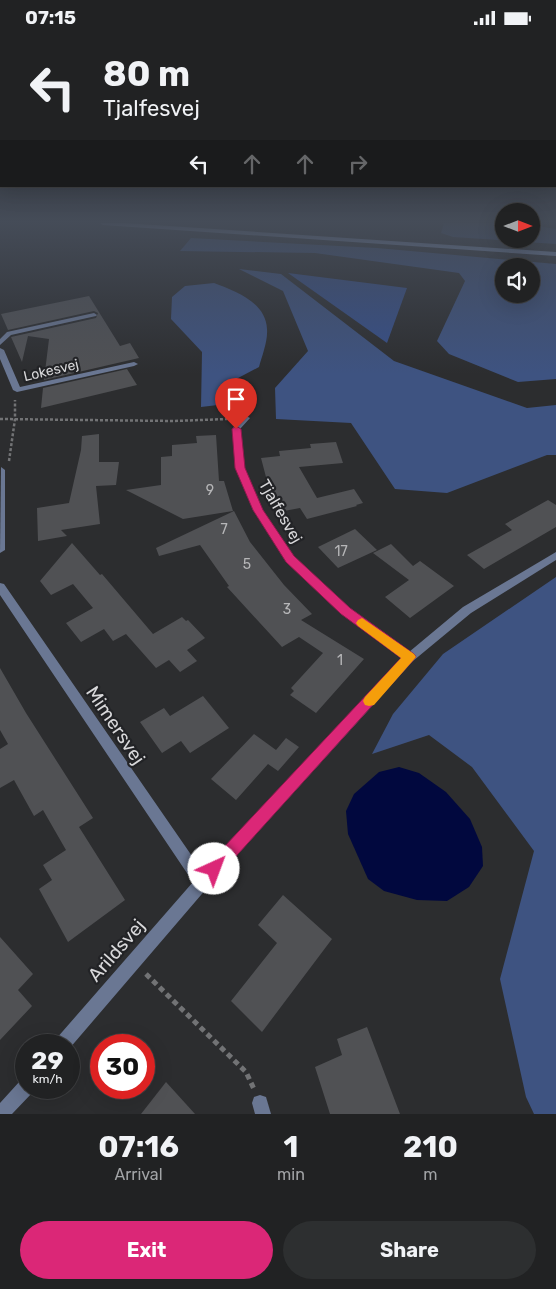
<!DOCTYPE html>
<html lang="en">
<head>
<meta charset="utf-8">
<style>
	:root { --surface:#212223; --page:#2d2f30; --text:#f1f3f6; --muted:#a2a4a6; --line:#3e3f41; --accent:#db2777 }
	body { margin:0; font-family:Rubik,sans-serif; background:var(--page); color:var(--text); height:100vh; display:flex; flex-direction:column; font-size:19px; white-space:nowrap }
	* { box-sizing:border-box; margin:0 }
	p { font-size:16px; color:var(--muted) }
	.icon { flex:none; width:28px; height:28px; fill:none; stroke:currentColor; stroke-width:2; stroke-linecap:round; stroke-linejoin:round }
	.map { position:relative; height:1079px; overflow:hidden }
	.drawer { display:flex; flex-direction:column; background:var(--surface); flex:1 }
	.drawer>* { flex:none }
	.top-card { position:absolute; left:0px; top:0px; width:556px; height:152px; box-shadow:0 5px 20px #0002,0 0 0 1px var(--line); background:#212223; color:var(--text); overflow:hidden }
	.needle { width:32px; rotate:90deg }
	.buttons { position:absolute; left:495px; top:168px; display:grid; gap:10px }
	.buttons a { display:grid; place-items:center; width:45px; height:45px; border-radius:50%; background:var(--surface); box-shadow:0 5px 20px #0002,0 0 0 1px var(--line); font-size:25px }
	.speed { position:absolute; left:15px; top:999px; display:flex; gap:10px; font-size:25px; font-weight:700; text-align:center }
	.speed>* { display:grid; place-content:center; width:65px; height:65px; border-radius:50%; background:var(--surface); box-shadow:0 5px 20px #0002,0 0 0 1px var(--line); line-height:1 }
	.speed small { font-size:12px; font-weight:400 }
	.speed .limit { border:8px solid #d22; background:#fff; color:#111 }
	.pin { position:absolute; display:grid; place-items:center; width:42px; height:42px; color:#fff; margin:-51px -21px; border-radius:50% 50% 50% 0; rotate:-45deg; box-shadow:0 0 5px #0007 }
	.pin .icon { rotate:45deg }
	.me { position:absolute; width:55px; margin:-28px; rotate:43deg; stroke-linejoin:round; filter:drop-shadow(0 0 4px #0008) }
	.turn { display:flex; align-items:center; gap:18px; height:105px; padding:0 20px; font-size:22px }
	.turn .icon { width:65px; height:65px; stroke-width:2.5 }
	.turn b { display:block; font-size:35px; line-height:42px }
	.lanes { display:flex; align-items:center; height:48px; padding:0 20px; background:#0003; justify-content:center; gap:25px; direction:ltr }
	.lanes .off { opacity:.35 }
	.eta { display:flex; justify-content:space-evenly; align-items:center; height:85px; text-align:center }
	.eta b { font-size:30px; font-weight:700; line-height:35px }
	.button { display:flex; gap:10px; margin-top:auto; padding:10px 20px }
	.button a { flex:1; height:58px; border-radius:30px; background:var(--accent); color:#fff; font-size:20px; font-weight:700; line-height:58px; text-align:center }
	.button a+a { background:var(--page); color:var(--text) }
	.status { display:flex; justify-content:space-between; align-items:center; height:35px; padding:0 25px; background:var(--surface); direction:ltr }
	.status svg { height:14px; fill:currentColor }
	.map>svg:first-child { display:block }
	.green { fill:#3e5381; fill-rule:evenodd }
	.forest { fill:#364f8a }
	.water { fill:#01083e }
	.building { fill:#505154 }
	.lines { fill:none; stroke-linecap:round; stroke-linejoin:round }
	.path-far1 { stroke:#727375; stroke-width:2.5; stroke-dasharray:3 2; stroke-linecap:butt }
	.path { stroke:#727375; stroke-width:5; stroke-dasharray:5.5 4; stroke-linecap:butt }
	.street { fill:#6a7793; fill-rule:evenodd }
	.secondary { fill:#8da2ce; fill-rule:evenodd }
	.route { fill:#db2777; stroke:#8e194d }
	.slow { fill:#f59e0b }
	.labels { text-anchor:middle; stroke-width:4.5; stroke-linejoin:round; paint-order:stroke }
	.far-street-label { font-size:14px; fill:#d8d8da; stroke:#222326 }
	.number-label { font-size:14px; fill:#b6b6b8 }
	.street-label { font-size:16px; fill:#d8d8da; stroke:#222326 }
	.near-street-label { font-size:19px; fill:#d8d8da; stroke:#222326 }
</style>
</head>
<body>
<div class="status"><b>07:15</b><svg viewBox="0 0 49 12"><path d="M0 12V9h3v3zM5 12V6h3v6zM10 12V3h3v9zM15 12V0h3v12zM26 1h20v11H26zM47 4h2v5h-2z"/></svg></div>
<div class="map">
<svg width="556" height="1079" viewBox="0 0 556 1079">
	<rect width="100%" height="100%" fill="#2c2d2f"/>
	<g class="green">
		<path d="M444,188H504V204H531V190L556,194V209L453,202L441,198Z"/>
		<path d="M191,203L377,213L556,229V344L518,347L449,319L437,306L465,246L459,238L315,218L180,216ZM504,231H531V259H504Z"/>
		<path d="M239,234L281,239L394,326L527,373L556,370V420H547L447,458L395,454L351,388L276,384L275,353L308,316L283,256Z"/>
		<path d="M214,248C235,256 266,267 267,294C268,306 262,321 259,332L223,351L218,370L201,372L202,317L171,284L172,262L185,251Z"/>
		<path d="M556,542V1079H534L526,1062L500,944L534,816L472,732L429,700L372,719L393,679L443,619Z"/>
	</g>
	<path class="forest" d="M288,238L407,253L387,308Z"/>
	<path class="water" d="M399,732L419,738L446,757L470,784L482,812L483,831L469,852L447,866L417,865L384,856L368,844L348,799L346,776L354,759L379,737Z"/>
	<g class="building">
		<path d="M89,261L120,311L130,308L139,323L44,345L49,304L28,301L22,327L11,302L96,283L98,278L94,276L8,295L1,279Z"/>
		<path d="M127,334L137,350L41,373L43,353Z"/>
		<path d="M99,399V427H119L116,450L96,451L100,489L61,495L67,501L38,506L37,473L69,468L81,415L82,401Z"/>
		<path d="M216,400L219,446H224L233,476L183,484L126,455L161,450V422L172,421V410L197,408L196,401Z"/>
		<path d="M336,407L343,428L299,432L317,463L354,454L363,468L356,470L357,471L307,484L300,473L284,476L266,442L261,423L280,421L279,416L311,413L310,409Z"/>
		<path d="M548,465L556,470V492L484,534L467,520L512,495L505,489Z"/>
		<path d="M234,476L250,507L284,550L312,579L301,585L364,624L316,678L290,660L294,656L291,653L323,618L299,602L282,612L227,552L229,551L200,510L159,521L156,513Z"/>
		<path d="M355,494L377,515L338,533L318,512Z"/>
		<path d="M72,508L100,540L102,539L153,599L182,582L186,586L188,585L205,603L187,615L197,626L180,637L169,625L156,633L126,599L113,606L104,594L81,607L66,588L93,573L73,549L51,560L40,546Z"/>
		<path d="M391,509L413,531L420,526L454,551L410,583L385,562L409,545L373,518Z"/>
		<path d="M0,633L26,678L93,783L79,792L125,865L68,907L39,854L52,845L43,830L66,815L43,775L34,781L14,745L0,753V714L8,709L0,695Z"/>
		<path d="M203,661L229,693L190,718L181,706L162,718L140,687L164,673L170,681Z"/>
		<path d="M254,699L276,715L286,703L299,712L278,736L268,729L236,765L211,744Z"/>
		<path d="M283,860L332,904L262,997L231,966L277,908L258,890Z"/>
		<path d="M0,902L33,939L18,955L32,971L0,1005Z"/>
		<path d="M367,992L400,1079H330L315,1032L342,1020L337,1004Z"/>
		<path d="M166,1047L195,1079H141Z"/>
	</g>
	<g class="lines">
		<g class="path-far1">
			<path d="M0,384L174,386L227,384"/>
			<path d="M9,426L15,384V365"/>
		</g>
		<path class="path" d="M146,939L246,1037L254,1054"/>
		<g class="street">
			<path d="M94,278L97,280L96,281L11,300L0,310V304L7,297Z"/>
			<path d="M0,313L4,315L20,352L134,327L138,329L134,331L17,357L13,355L0,324Z"/>
			<path d="M243,381H246L250,383L240,394L244,433L262,475L293,522L350,573L409,617L463,572L556,517V525L471,578L413,626L207,853L69,1014V1010H54L56,1004L193,847L0,560V548L4,549L203,837L402,624L342,579L287,526L253,475L236,433L232,394Z"/>
			<path d="M1,432L5,435V515L0,518Z"/>
			<path d="M26,1044V1052H34L32,1058L12,1079H0V1068L20,1046Z"/>
			<path d="M260,1060L266,1062L271,1079H255L252,1068L254,1062Z"/>
		</g>
		<path class="secondary" d="M100,188H124L556,217V221L103,190Z"/>
	</g>
	<linearGradient id="sky" x2="0" y2="1"><stop stop-color="#18191a"/><stop offset="0.55" stop-color="#454c58"/><stop offset="1" stop-color="#454c58" stop-opacity="0"/></linearGradient>
	<rect width="556" height="339" fill="url(#sky)"/>
	<path class="route" d="M236,391L241,394L245,433L263,475L294,521L350,573L414,619L416,622L220,839L214,842L209,839L207,834L209,828L401,623L341,579L286,527L253,475L235,433L232,394Z"/>
	<path class="slow" d="M362,583L414,619L416,622L374,670L369,671L365,670L363,666L365,662L401,623L358,591L356,588L358,585Z"/>
	<g class="labels">
		<g class="far-street-label">
			<text transform="translate(51 335) rotate(-13)" y="5">Lokesvej</text>
		</g>
		<g class="number-label">
			<text x="210" y="460">9</text>
			<text x="224" y="499">7</text>
			<text x="341" y="521">17</text>
			<text x="247" y="534">5</text>
			<text x="287" y="579">3</text>
			<text x="340" y="630">1</text>
		</g>
		<g class="street-label">
			<text transform="translate(281 476) rotate(60)" y="6">Tjalfesvej</text>
		</g>
		<g class="near-street-label">
			<text transform="translate(116 690) rotate(56)" y="7">Mimersvej</text>
			<text transform="translate(116 915) rotate(-49)" y="7">Arildsvej</text>
		</g>
	</g>
</svg>
<div class="buttons">
<a><svg class="needle" viewBox="-14 -14 28 28"><path d="M0-13l5 13h-10z" fill="#e53935"/><path d="M0 13l5-13h-10z" fill="#a2a4a6"/></svg></a>
<a><svg class="icon" aria-label="sound" viewBox="0 0 24 24"><path d="M4 9h4l5-4v14l-5-4H4zM17 9q2 3 0 6"/></svg></a>
</div>
<div class="speed"><div>29<small>km/h</small></div><div class="limit">30</div></div>
<div class="pin" style="left:236px;top:394px;background:#d93025"><svg class="icon" aria-label="arrive" viewBox="0 0 24 24"><path d="M6 21V4h12l-3 4 3 4H6"/></svg></div>
<svg class="me" style="left:214px;top:834px" viewBox="-20 -20 40 40"><circle r="19" fill="#fff"/><path d="M0-13L10 11 0 6-10 11z" fill="#db2777"/></svg>
<div class="top-card">
<div class="turn"><svg class="icon" aria-label="left" viewBox="0 0 24 24"><path d="M17 20v-9H6M10 6l-5 5 5 5"/></svg><div><b>80 m</b>Tjalfesvej</div></div>
<div class="lanes"><svg class="icon" aria-label="left" viewBox="0 0 24 24"><path d="M17 20v-9H6M10 6l-5 5 5 5"/></svg><svg class="icon off" aria-label="ahead" viewBox="0 0 24 24"><path d="M12 20V5M6 11l6-6 6 6"/></svg><svg class="icon off" aria-label="ahead" viewBox="0 0 24 24"><path d="M12 20V5M6 11l6-6 6 6"/></svg><svg class="icon off" aria-label="right" viewBox="0 0 24 24"><path d="M7 20v-9h11M14 6l5 5-5 5"/></svg></div>
</div>
</div>
<section class="drawer">
<div class="eta">
<div><b>07:16</b><p>Arrival</p></div>
<div><b>1</b><p>min</p></div>
<div><b>210</b><p>m</p></div>
</div>
<div class="button"><a>Exit</a><a>Share</a></div>
</section>
</body>
</html>
